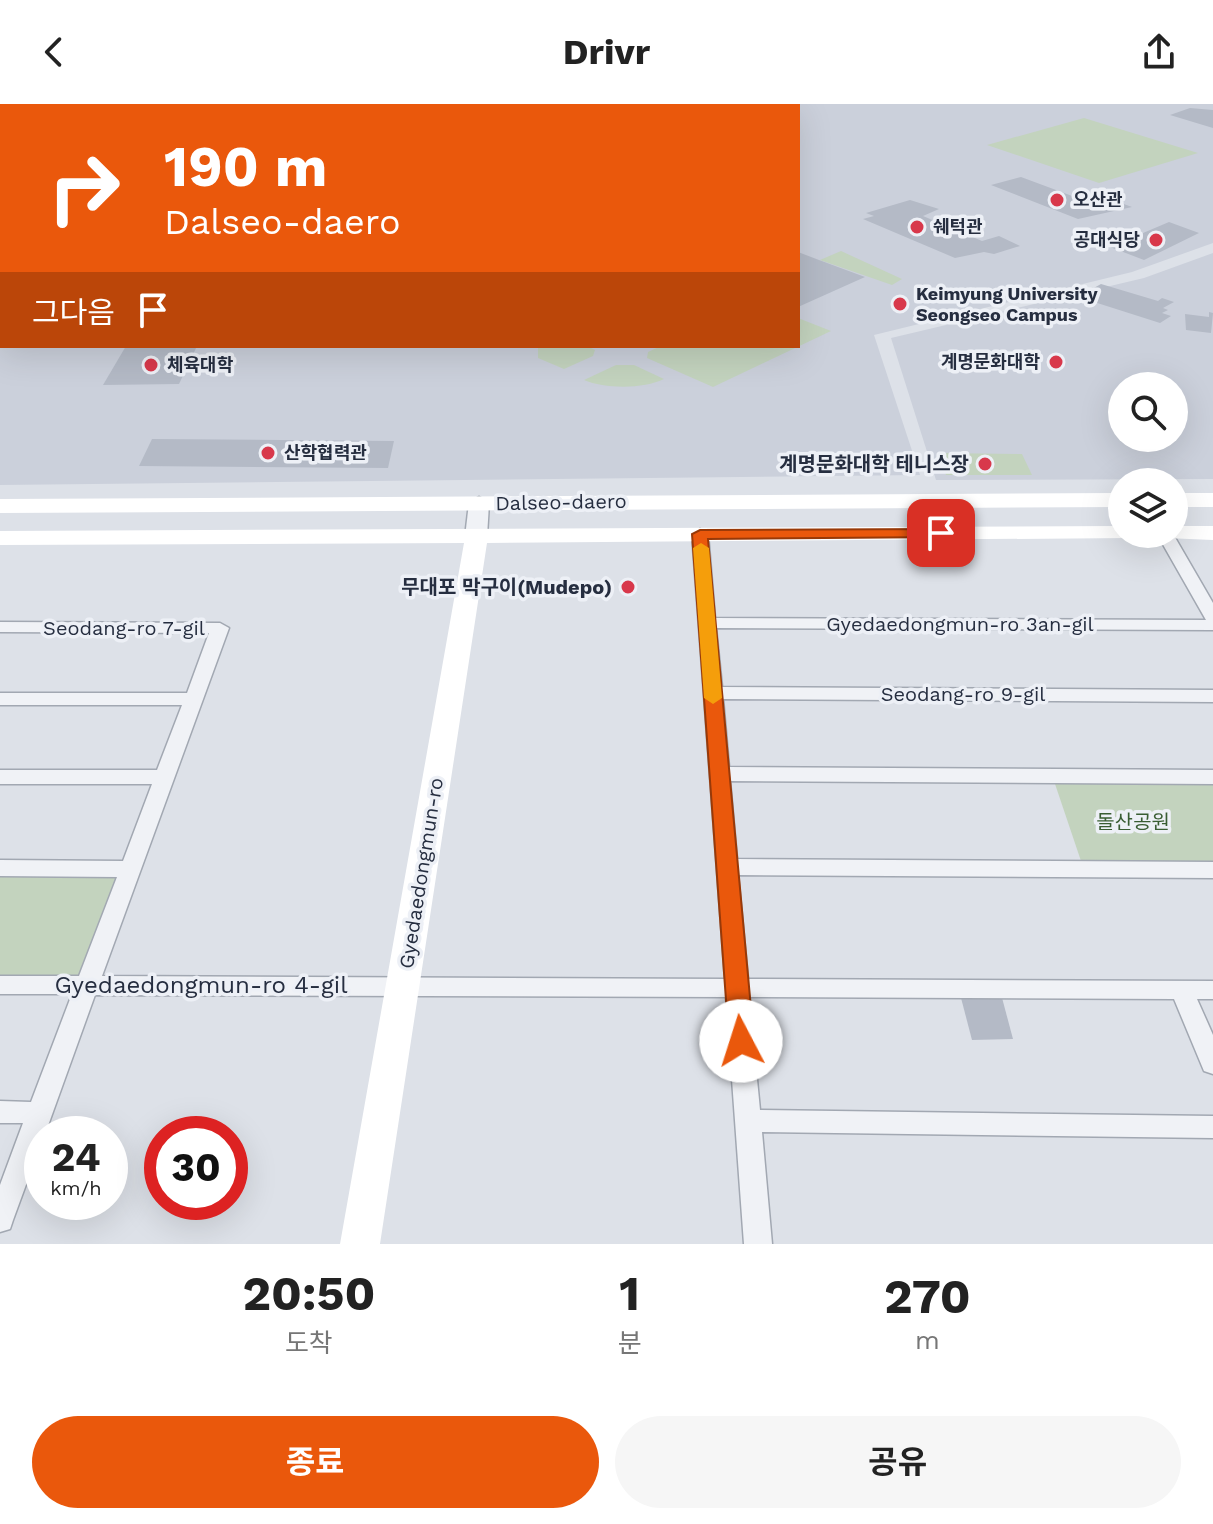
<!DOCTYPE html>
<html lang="ko">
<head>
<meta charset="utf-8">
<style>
	:root { --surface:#fff; --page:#f6f6f6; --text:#222; --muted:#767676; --accent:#ea580c }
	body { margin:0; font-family:"Work Sans","Noto Sans KR",sans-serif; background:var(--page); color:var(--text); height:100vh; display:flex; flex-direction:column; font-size:30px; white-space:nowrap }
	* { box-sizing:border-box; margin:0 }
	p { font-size:26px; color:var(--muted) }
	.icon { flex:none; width:44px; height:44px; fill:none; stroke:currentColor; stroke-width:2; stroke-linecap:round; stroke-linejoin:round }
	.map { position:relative; height:1140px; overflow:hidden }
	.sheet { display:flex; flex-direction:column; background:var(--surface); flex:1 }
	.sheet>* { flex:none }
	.banner { position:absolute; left:0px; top:0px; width:800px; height:244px; box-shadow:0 8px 32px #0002; background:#ea580c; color:#fff; overflow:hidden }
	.tools { position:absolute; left:1108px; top:268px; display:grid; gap:16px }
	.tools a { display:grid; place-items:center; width:80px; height:80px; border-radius:50%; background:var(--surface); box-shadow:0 8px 32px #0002; font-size:40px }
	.speed { position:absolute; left:24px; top:1012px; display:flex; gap:16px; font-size:40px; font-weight:700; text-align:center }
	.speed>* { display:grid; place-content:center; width:104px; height:104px; border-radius:50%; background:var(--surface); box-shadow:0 8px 32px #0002; line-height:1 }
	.speed small { font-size:20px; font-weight:400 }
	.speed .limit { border:12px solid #d22; background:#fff; color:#111 }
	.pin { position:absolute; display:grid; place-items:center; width:68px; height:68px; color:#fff; margin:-34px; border-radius:16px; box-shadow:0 4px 12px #0006 }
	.me { position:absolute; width:88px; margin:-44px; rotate:355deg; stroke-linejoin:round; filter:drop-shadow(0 0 6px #0008) }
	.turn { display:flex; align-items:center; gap:28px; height:168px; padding:0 32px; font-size:36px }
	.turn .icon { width:104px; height:104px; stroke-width:2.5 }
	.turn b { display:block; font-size:56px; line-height:68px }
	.then { display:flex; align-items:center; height:76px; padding:0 32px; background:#0003; gap:16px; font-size:30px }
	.eta { display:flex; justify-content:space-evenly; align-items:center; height:136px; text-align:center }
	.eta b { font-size:48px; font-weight:700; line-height:56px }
	.button { display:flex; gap:16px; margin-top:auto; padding:16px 32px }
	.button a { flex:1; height:92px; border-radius:48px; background:var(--accent); color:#fff; font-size:32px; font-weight:700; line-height:92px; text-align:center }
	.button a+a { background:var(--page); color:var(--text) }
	header { display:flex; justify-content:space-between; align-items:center; height:104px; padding:0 32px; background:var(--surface); font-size:36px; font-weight:700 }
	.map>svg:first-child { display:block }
	.built { fill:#cbd0db; fill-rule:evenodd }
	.green { fill:#c3d3be }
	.building { fill:#b4bac6 }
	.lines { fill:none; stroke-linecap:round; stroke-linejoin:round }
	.minor-casing { stroke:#a2a8b2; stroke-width:3 }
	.tertiary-casing { stroke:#a2a8b2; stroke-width:3 }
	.minor { fill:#f0f2f6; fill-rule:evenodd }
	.tertiary { fill:#f0f2f6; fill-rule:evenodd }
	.secondary { fill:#fff; fill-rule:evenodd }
	.route { fill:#ea580c; stroke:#983908; stroke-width:2 }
	.slow { fill:#f59e0b }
	.poi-dot { fill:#d8384b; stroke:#edf0f6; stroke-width:3 }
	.labels { text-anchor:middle; stroke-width:7; stroke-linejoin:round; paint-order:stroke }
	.far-poi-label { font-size:18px; font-weight:bold; fill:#262e40; stroke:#edf0f6; text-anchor:start }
	.poi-label { font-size:20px; font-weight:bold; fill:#262e40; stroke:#edf0f6; text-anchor:end }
	.street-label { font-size:20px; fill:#262e40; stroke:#edf0f6 }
	.park-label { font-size:20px; fill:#395d32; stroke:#edf0f6 }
	.near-street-label { font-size:24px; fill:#262e40; stroke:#edf0f6 }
</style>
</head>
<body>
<header><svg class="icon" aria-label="back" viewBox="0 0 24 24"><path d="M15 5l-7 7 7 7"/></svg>Drivr<svg class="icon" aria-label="share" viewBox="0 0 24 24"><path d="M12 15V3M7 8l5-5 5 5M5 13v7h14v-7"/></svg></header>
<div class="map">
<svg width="1213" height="1140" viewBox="0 0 1213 1140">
	<rect width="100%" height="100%" fill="#dde1e8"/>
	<g class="built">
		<path d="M0,0H1213V139L1132,168L874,231L920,371L0,381ZM2,2H798V242H2Z"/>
		<path d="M1213,149V375L936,376L891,234L1144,174ZM1122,282H1174V334H1122Z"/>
	</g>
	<g class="green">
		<path d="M1084,14L1198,49L1099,79L987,41Z"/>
		<path d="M841,147L902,175L892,181L820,156Z"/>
		<path d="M798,214L831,227L713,283L647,254L648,248L661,242H798Z"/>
		<path d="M538,242H587L595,246L593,252L564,265L538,254Z"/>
		<path d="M616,261H634L664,275C644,285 605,285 584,276Z"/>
		<path d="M939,349L1022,350L1032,371H946Z"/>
		<path d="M1054,677L1213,679V759L1081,757Z"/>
		<path d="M0,770H120L81,874L0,873Z"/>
	</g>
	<g class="building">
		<path d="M1190,4L1213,6V24L1170,11Z"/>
		<path d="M1021,73L1091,99L1107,94L1132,103L1078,115L991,81Z"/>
		<path d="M910,96L939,105L923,112L982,137L999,132L1020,142L994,150L984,148L955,154L863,115L874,112L866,109Z"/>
		<path d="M1169,118L1199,129L1144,156L1110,143Z"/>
		<path d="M798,148L819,156L865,173L798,203Z"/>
		<path d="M1101,180L1158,197L1162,194L1174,198L1163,204L1168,206L1162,209L1171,212L1160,219L1091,197L1097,194L1089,191L1097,187L1092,185Z"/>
		<path d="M1209,208L1213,209L1211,229L1186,226L1185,210L1209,213Z"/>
		<path d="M126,242H197L179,280L103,281Z"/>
		<path d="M152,335L394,337L388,364L139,362Z"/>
		<path d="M960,890H1001L1013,935L972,936Z"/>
	</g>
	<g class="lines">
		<defs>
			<path id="minor" d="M700,425L708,430L715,514L1206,516L1157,430H1173L1213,499V526L716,524L722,583L1213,586V598L723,595L729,663L1213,666V680L730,677L737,755L1213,758V774L738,771L748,875L1213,877V895H1197L1213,931V970L1204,967L1174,895L749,893L760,1006L1213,1012V1034L762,1028L772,1140H744L726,893L95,891L45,1030H42V1037L13,1116L10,1125L0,1128V1081L23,1019H0V997L31,998L72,890H0V872H79L117,773L0,772V756L123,757L152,680H0V666H157L182,601H0V589H187L209,529L0,528V518L220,519L229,524L102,872L725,875L692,430Z"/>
			<path id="tertiary" d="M479,393L489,399L487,433L476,439L465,433L469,399Z"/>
		</defs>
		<use href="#minor" class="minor-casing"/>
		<use href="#tertiary" class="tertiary-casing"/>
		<use href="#minor" class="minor"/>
		<use href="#tertiary" class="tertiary"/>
		<g class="secondary">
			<path d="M1122,389V403L0,409V395Z"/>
			<rect x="1174" y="389" width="39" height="14"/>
			<path d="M1122,422V430H1133L1130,434L487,439L380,1140H340L464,439L0,441V427Z"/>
			<path d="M1174,422H1213V436L1166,434L1163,430H1174Z"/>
		</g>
	</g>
	<path class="route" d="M941,425L947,426V433L708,435L754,937L750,944L741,947L733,944L729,937L692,430L700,426Z"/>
	<path class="slow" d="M701,439L709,444L722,594L713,600L704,594L693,444Z"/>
	<g class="poi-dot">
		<circle cx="1057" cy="96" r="8"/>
		<circle cx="917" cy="123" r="8"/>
		<circle cx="1156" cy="136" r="8"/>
		<circle cx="900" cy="200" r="8"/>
		<circle cx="1056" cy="258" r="8"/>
		<circle cx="151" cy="261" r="8"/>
		<circle cx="268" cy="349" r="8"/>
		<circle cx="985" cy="360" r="8"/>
		<circle cx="628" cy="483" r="8"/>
	</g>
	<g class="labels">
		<g class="far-poi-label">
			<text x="1073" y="102">오산관</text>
			<text x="933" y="129">쉐턱관</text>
			<text x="1140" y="142" text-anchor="end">공대식당</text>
			<text x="916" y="196">Keimyung University<tspan x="916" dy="21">Seongseo Campus</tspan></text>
			<text x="1040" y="264" text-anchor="end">계명문화대학</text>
			<text x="167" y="267">체육대학</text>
			<text x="284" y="355">산학협력관</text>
		</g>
		<g class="poi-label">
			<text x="969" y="367">계명문화대학 테니스장</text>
			<text x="612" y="490">무대포 막구이(Mudepo)</text>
		</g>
		<g class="street-label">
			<text transform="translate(561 398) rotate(-1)" y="7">Dalseo-daero</text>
			<text x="960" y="527">Gyedaedongmun-ro 3an-gil</text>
			<text x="124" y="531">Seodang-ro 7-gil</text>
			<text x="963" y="597">Seodang-ro 9-gil</text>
			<text transform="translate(421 769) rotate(-81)" y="7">Gyedaedongmun-ro</text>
		</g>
		<g class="park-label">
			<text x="1133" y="725">돌산공원</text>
		</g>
		<g class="near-street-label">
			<text x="201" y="889">Gyedaedongmun-ro 4-gil</text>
		</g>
	</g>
</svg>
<div class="tools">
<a><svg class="icon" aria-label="search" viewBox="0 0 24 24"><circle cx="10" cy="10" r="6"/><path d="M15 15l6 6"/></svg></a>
<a><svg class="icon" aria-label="layers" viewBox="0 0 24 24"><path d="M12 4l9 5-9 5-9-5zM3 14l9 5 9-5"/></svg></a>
</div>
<div class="speed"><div>24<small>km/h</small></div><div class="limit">30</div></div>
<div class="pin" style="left:941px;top:429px;background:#d93025"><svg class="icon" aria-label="arrive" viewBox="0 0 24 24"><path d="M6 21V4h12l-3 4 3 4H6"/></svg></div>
<svg class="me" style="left:741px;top:937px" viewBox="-20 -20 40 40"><circle r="19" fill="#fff"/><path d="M0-13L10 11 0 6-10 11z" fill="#ea580c"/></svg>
<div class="banner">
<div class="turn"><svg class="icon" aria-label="right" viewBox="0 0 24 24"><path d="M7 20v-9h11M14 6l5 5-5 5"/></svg><div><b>190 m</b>Dalseo-daero</div></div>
<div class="then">그다음<svg class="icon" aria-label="arrive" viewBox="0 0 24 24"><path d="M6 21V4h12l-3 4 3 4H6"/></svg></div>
</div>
</div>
<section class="sheet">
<div class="eta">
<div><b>20:50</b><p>도착</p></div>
<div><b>1</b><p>분</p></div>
<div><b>270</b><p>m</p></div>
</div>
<div class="button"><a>종료</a><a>공유</a></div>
</section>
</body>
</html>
